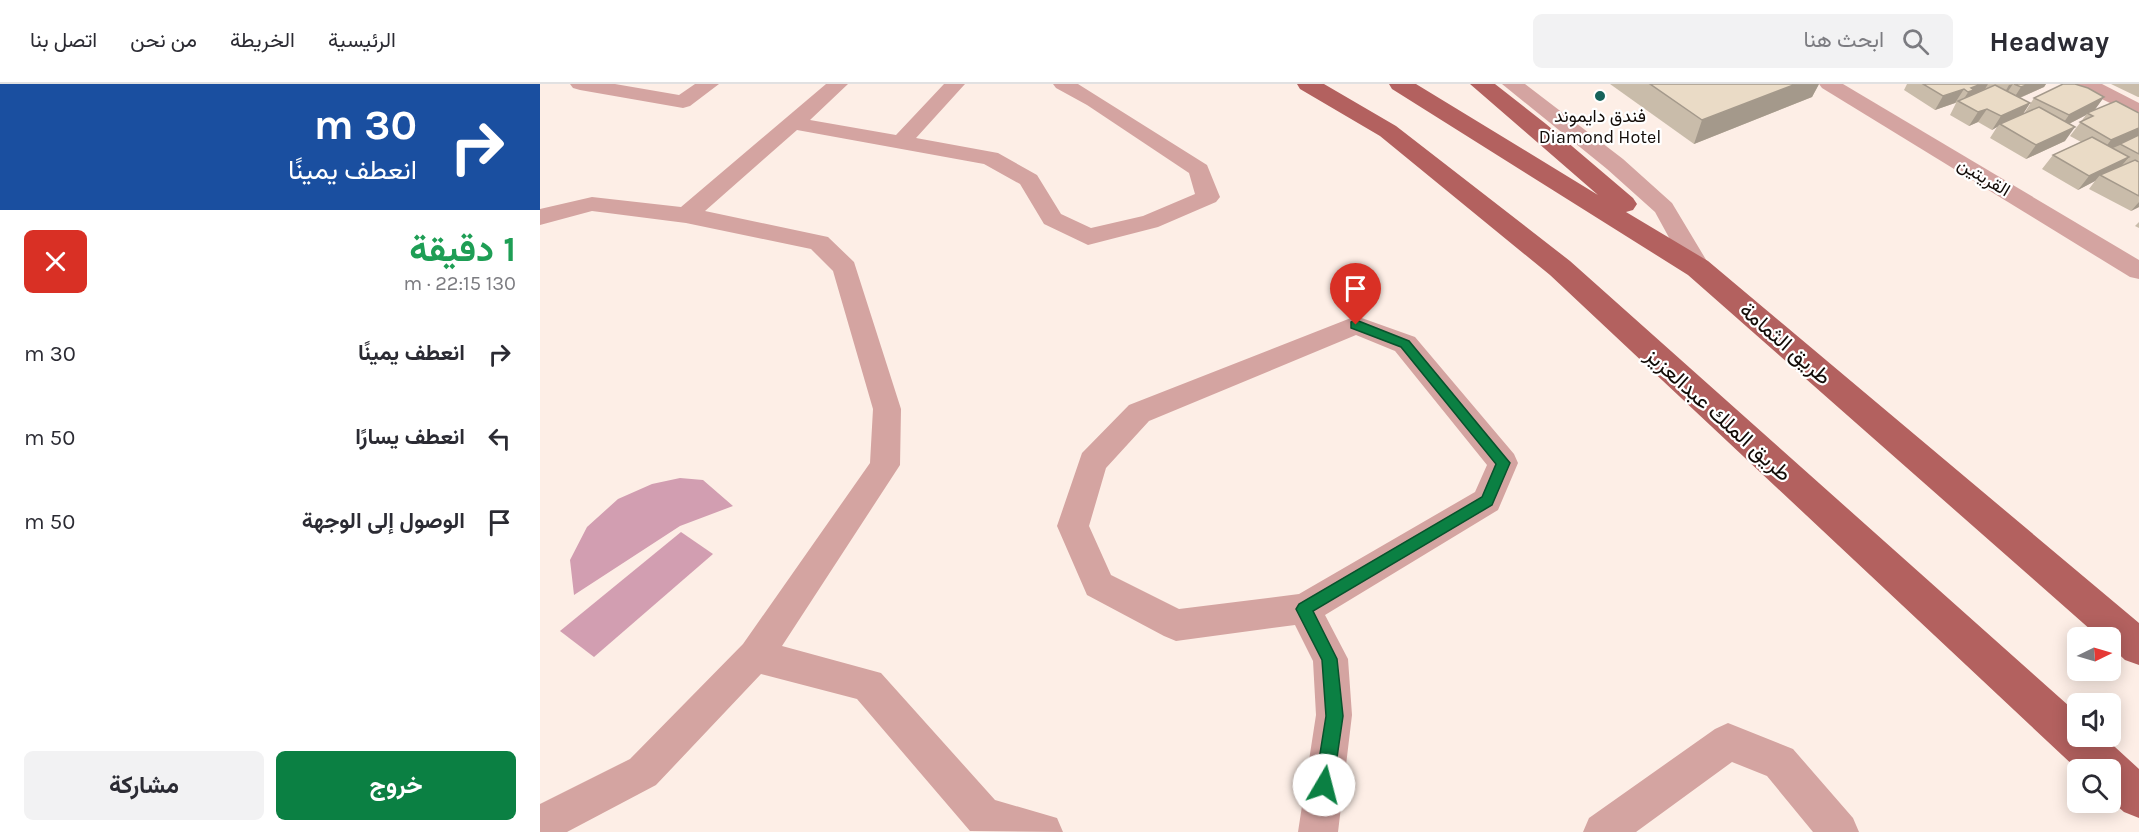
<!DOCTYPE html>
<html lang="ar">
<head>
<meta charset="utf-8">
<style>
	:root { --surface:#fff; --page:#f2f2f3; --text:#2b2b33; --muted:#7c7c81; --line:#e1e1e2; --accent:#0b8043 }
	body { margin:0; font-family:Karla,Vazirmatn,sans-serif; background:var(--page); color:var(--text); direction:rtl; height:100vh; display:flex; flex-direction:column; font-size:22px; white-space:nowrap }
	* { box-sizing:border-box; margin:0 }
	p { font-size:20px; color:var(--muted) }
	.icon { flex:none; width:33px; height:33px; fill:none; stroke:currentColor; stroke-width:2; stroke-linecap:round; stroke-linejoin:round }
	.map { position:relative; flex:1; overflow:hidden; direction:ltr }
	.sheet { display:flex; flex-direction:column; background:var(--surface); width:540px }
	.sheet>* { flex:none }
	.guide { background:#1a4fa0; color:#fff; overflow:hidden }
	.needle { width:39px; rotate:85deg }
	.controls { position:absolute; left:1527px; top:543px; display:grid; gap:12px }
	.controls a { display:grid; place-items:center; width:54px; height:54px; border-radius:9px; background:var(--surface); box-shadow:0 3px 15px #0003; font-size:30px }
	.pin { position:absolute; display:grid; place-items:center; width:51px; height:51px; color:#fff; margin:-62px -26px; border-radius:50% 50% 50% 0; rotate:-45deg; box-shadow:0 0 6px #0007 }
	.pin .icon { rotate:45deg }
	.me { position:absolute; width:66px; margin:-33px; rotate:8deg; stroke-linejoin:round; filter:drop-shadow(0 0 4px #0008) }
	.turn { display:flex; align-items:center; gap:21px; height:126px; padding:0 24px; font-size:27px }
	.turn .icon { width:78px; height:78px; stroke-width:2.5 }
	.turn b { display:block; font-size:42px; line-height:51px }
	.round { display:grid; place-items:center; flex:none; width:63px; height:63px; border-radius:9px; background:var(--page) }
	.summary { display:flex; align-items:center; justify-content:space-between; height:102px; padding:0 24px }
	h1 { font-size:36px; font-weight:700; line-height:45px; color:#1e9e55 }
	.primary-button { display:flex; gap:12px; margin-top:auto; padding:12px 24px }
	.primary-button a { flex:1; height:69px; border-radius:9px; background:var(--accent); color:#fff; font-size:24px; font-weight:700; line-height:69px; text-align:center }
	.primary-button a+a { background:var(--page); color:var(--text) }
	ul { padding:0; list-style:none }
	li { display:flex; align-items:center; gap:18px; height:84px; padding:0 24px }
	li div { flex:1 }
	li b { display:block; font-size:22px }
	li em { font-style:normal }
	header { display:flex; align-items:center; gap:36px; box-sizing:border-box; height:84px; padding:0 30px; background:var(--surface); border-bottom:2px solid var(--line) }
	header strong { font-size:28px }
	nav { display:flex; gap:33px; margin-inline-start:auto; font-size:21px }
	.search { width:420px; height:54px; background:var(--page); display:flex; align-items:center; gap:15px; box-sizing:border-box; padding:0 21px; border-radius:9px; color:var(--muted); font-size:22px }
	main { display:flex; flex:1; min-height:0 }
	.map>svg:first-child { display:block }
	.water { fill:#d29eb1 }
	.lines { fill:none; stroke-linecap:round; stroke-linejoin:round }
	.minor { fill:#d4a4a1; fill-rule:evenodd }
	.major { fill:#b3615f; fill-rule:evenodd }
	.wall { fill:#c9bcaa }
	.shaded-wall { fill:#a4998b }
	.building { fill:#eadbc6; stroke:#a4998b; stroke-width:1.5 }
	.route { fill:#0b8043; stroke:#07532c; stroke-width:1.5 }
	.poi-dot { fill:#16625a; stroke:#fff; stroke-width:2 }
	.labels { text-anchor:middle; stroke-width:4.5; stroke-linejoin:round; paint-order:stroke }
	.far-poi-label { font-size:18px; fill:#120b07; stroke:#fff }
	.far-street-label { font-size:18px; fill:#120b07; stroke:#fff }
	.street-label { font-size:22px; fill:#120b07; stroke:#fff }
</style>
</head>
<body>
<header>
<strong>Headway</strong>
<div class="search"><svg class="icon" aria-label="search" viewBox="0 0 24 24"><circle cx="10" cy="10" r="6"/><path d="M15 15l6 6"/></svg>ابحث هنا</div>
<nav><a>الرئيسية</a><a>الخريطة</a><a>من نحن</a><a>اتصل بنا</a></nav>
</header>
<main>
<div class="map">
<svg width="1599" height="748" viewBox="0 0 1599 748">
	<rect width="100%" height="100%" fill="#fdeee6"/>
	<g class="water">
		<path d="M140,394L163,396L193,422L140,442L34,511L30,476L47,443L78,415L112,400Z"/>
		<path d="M141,448L173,470L54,573L20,547Z"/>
	</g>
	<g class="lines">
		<g class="minor">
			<path d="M30,0H75L139,11L155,0H179L150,22L143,24L40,6L33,4Z"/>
			<path d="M286,0H308L270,36L356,51L404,0H425L376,54L458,69L497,91L521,130L551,144L603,132L655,110L649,89L547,21L516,4L513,0H538L667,81L680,113L676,118L618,143L548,161L504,140L480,100L444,80L257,46L165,127L288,153L314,178L361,325L360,381L242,562L341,589L455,716L517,734L523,748L430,747L317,615L221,590L116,701L27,748H0V720L90,675L203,560L330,379L333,325L293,187L271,165L146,139L52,127L0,141V125L52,113L141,123Z"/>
			<path d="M962,0H985L1083,75L1132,119L1171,184L1167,190L1158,192L1149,190L1115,128L1067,85Z"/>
			<path d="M1279,0H1303L1599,176V195L1590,193L1282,4Z"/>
			<path d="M1536,0H1562L1599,19V33L1539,4Z"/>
			<path d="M816,232L875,253L974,370L978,379L958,426L785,531L808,575L812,631L798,748H758L776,631L773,577L755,541L636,557L624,552L547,511L517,442L542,369L589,321ZM816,251L855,267L947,381L935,408L759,510L639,525L571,491L549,442L566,384L609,337Z"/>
			<path d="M1188,639L1253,665L1313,734L1319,748H1273L1227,692L1192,678L1096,748H1043L1049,734L1175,645Z"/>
		</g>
		<g class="major">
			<path d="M757,0H784L856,42L1030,177L1538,630V652H1563L1599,685V734L1584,728L1570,716V686H1538L1010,191L840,52L760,5Z"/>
			<path d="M849,0H876L1058,111L930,0H955L1006,40L1093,114L1097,120L1093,126L1086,128L1168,177L1599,539V581L1585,576L1570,562V554H1560L1148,191L852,5Z"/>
		</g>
	</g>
	<g class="wall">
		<path d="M1070,0H1279L1272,13L1154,60Z"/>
		<path d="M1367,0H1506L1504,3L1480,14L1490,19L1483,30L1487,28H1485L1494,14L1564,13L1554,26L1599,29V123L1591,127L1549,105L1555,97L1538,106L1502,85L1513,71L1541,58L1530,52L1546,31L1529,40L1525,57L1486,75L1450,54L1457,43L1452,46L1438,38L1429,42L1410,31L1416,19H1415L1395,26L1364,6Z"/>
		<path d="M1571,0H1599V13H1598Z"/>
		<path d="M1599,138V144L1595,142Z"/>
	</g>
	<g class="shaded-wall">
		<path d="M1256,0H1279L1272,13L1154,60L1162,36Z"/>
		<path d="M1440,0H1448L1442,10L1421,19L1431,4Z"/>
		<path d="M1473,0L1464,13L1461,15L1469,1Z"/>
		<path d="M1489,0H1506L1504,3L1472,17L1481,3Z"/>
		<path d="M1424,5L1415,19L1395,26L1403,12Z"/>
		<path d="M1564,13L1554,27L1547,29L1546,31L1519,45L1529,31Z"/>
		<path d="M1490,19L1481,33L1460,40L1457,43L1452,46L1461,32Z"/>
		<path d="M1447,25L1438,38L1429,42L1438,28Z"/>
		<path d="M1535,43L1525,57L1486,75L1496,61Z"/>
		<path d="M1599,44V53L1561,69L1571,56Z"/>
		<path d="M1589,73L1578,86L1560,91L1555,97L1538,106L1549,92Z"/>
		<path d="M1599,118V123L1591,127Z"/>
	</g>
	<g class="building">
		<path d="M1110,0H1256L1162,36Z"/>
		<path d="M1383,0H1441L1431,4L1434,6L1428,8L1424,5L1403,12Z"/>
		<path d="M1474,0H1489L1481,3Z"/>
		<path d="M1523,0H1535L1548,4L1564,13L1529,31L1494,14Z"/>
		<path d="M1455,1L1490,19L1461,32L1447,25L1438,28L1418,17Z"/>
		<path d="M1576,17L1599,29V44L1571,56L1540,38L1553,32L1547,29Z"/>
		<path d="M1499,23L1535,43L1496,61L1460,40Z"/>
		<path d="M1599,51V70L1580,60Z"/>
		<path d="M1552,53L1589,73L1549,92L1513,71Z"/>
		<path d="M1595,76L1599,78V112L1560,91Z"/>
	</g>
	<path class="route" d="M816,236L869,257L970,379L952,421L773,527L797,575L803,632L793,701L790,708L784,710L778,708L775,701L786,632L782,576L756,525L759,520L942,413L956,380L861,263L811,244V238Z"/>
	<circle class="poi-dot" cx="1060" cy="12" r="6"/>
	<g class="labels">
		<g class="far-poi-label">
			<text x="1060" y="38">فندق دايموند<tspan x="1060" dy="21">Diamond Hotel</tspan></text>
		</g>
		<g class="far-street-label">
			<text transform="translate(1444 93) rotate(31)" y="6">القريتين</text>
		</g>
		<g class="street-label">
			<text transform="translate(1246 259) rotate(41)" y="8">طريق الثمامة</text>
			<text transform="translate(1179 330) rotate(42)" y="8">طريق الملك عبدالعزيز</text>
		</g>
	</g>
</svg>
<div class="controls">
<a><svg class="needle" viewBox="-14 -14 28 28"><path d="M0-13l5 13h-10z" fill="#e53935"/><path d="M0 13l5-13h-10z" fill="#7c7c81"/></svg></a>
<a><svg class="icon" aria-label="sound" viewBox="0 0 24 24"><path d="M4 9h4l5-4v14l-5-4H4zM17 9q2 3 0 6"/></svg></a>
<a><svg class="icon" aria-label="search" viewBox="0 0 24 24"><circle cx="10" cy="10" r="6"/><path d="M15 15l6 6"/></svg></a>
</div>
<div class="pin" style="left:816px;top:241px;background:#d93025"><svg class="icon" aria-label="arrive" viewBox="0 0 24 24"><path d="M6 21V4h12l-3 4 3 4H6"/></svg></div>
<svg class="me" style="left:784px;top:701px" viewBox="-20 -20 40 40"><circle r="19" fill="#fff"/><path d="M0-13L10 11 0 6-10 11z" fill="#0b8043"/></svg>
</div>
<section class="sheet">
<div class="guide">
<div class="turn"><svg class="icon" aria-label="right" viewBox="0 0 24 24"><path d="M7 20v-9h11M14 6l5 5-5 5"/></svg><div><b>30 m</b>انعطف يمينًا</div></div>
</div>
<div class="summary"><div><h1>1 دقيقة</h1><p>130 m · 22:15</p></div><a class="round" style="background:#d93025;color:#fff"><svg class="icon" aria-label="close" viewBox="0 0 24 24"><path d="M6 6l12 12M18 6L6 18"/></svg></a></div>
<ul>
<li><svg class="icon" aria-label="right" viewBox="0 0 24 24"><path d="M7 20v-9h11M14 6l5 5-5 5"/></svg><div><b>انعطف يمينًا</b></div><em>30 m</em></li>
<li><svg class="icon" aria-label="left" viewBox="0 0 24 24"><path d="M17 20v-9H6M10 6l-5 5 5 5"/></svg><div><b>انعطف يسارًا</b></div><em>50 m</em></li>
<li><svg class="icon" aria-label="arrive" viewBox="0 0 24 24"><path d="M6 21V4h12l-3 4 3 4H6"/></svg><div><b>الوصول إلى الوجهة</b></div><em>50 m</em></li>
</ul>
<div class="primary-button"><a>خروج</a><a>مشاركة</a></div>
</section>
</main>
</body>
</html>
